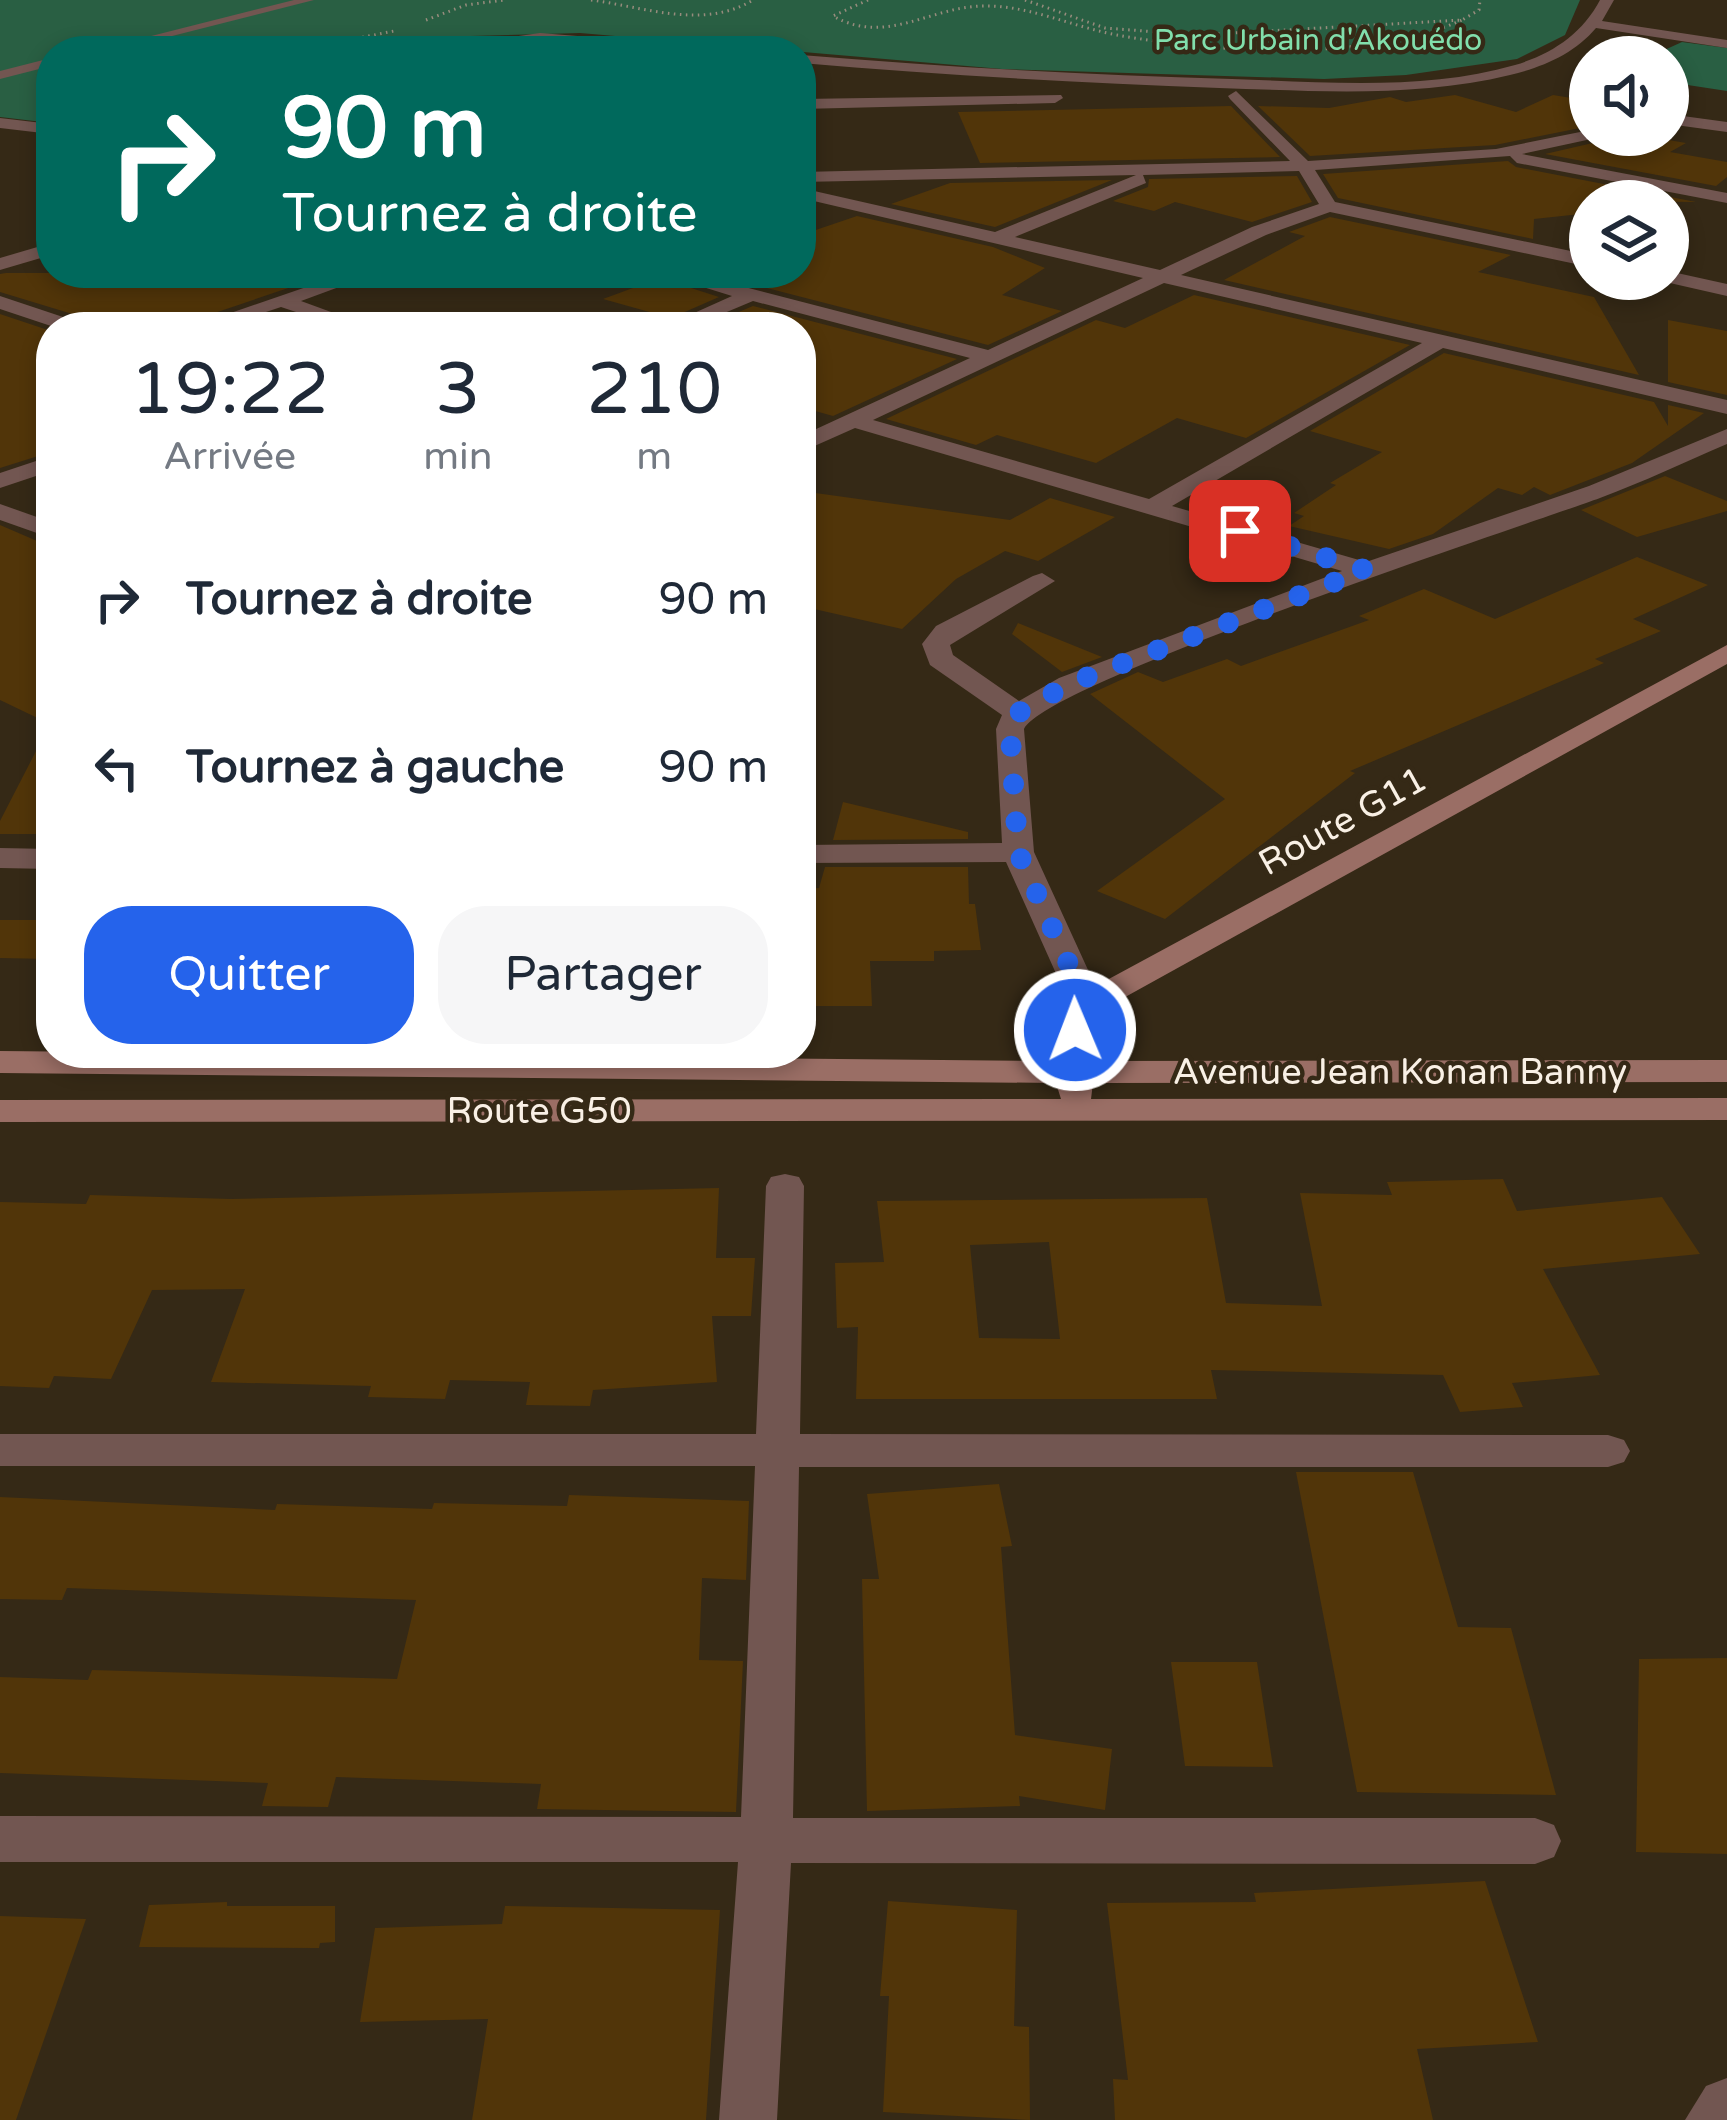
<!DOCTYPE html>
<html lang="fr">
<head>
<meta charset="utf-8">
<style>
	:root { --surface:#fff; --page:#f6f6f7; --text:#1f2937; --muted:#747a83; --accent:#2563eb }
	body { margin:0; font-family:"Varela Round",sans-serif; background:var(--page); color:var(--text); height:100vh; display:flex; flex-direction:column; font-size:45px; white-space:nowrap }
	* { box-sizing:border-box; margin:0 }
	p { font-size:39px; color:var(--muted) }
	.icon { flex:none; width:66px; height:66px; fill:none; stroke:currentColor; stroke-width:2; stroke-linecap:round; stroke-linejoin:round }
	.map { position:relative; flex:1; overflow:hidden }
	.drawer { position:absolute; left:36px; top:312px; width:780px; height:756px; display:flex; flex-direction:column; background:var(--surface); border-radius:48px; box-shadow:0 6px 18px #0003 }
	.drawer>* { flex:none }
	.top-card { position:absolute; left:36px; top:36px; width:780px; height:252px; border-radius:48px; box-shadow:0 6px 18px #0003; background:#00695c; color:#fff; overflow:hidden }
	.controls { position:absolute; left:1569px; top:36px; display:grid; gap:24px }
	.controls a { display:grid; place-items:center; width:120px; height:120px; border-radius:50%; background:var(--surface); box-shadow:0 6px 18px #0003; font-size:60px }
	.pin { position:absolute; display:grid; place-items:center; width:102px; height:102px; color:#fff; margin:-51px; border-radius:24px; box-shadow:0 6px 18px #0006 }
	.me { position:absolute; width:132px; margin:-66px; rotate:359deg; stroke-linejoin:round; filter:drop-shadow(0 0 9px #0008) }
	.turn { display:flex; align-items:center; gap:42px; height:252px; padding:0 48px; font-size:54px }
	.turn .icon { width:156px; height:156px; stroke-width:2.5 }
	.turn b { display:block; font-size:84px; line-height:102px }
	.eta { display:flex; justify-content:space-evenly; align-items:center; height:204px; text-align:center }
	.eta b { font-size:72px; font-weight:600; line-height:84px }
	.cta { display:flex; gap:24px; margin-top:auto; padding:24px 48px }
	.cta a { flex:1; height:138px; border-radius:48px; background:var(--accent); color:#fff; font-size:48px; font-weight:600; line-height:138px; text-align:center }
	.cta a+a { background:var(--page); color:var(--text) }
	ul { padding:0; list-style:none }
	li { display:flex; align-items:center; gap:36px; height:168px; padding:0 48px }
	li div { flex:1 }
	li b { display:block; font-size:45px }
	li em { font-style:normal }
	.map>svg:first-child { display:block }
	.green { fill:#295f43 }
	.building { fill:#513509; fill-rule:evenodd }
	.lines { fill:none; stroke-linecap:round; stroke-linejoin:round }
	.path { stroke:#978c7d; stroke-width:3; stroke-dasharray:1.5 4.5; stroke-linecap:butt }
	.lane { fill:#725651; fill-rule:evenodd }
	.street { fill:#725651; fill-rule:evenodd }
	.secondary { fill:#9a6e65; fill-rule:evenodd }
	.route { stroke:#2563eb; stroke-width:21; stroke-dasharray:0 37.8 }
	.labels { text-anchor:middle; stroke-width:9; stroke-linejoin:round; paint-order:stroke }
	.far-park-label { font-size:30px; fill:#81dfac; stroke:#352916 }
	.street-label { font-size:36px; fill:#f9f0e5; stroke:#352916 }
</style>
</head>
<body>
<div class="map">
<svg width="1727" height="2120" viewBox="0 0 1727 2120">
	<rect width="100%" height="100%" fill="#352916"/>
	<g class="green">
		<path d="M0,0H1580L1565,35L1517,59L1406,75L1324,79L1002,69L580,33L471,36L395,51H51V123L0,117Z"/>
		<path d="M1682,42L1727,48V91L1668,82V57H1649Z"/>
	</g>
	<g class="building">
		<path d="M1455,95L1516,112L1553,95L1590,101V126L1495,145L1310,156L1258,106L1329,108L1390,97L1406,102Z"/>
		<path d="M1231,106L1280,157L980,163L958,112Z"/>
		<path d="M1668,134L1671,135L1663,139L1686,143L1670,152L1727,162V177L1716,186L1545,154L1597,142L1602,135Z"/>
		<path d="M1508,161L1516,167L1696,202L1590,201V213L1534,219L1533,239L1338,198L1323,174Z"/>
		<path d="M1297,176L1312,202L1252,222L1175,202L1154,211L1113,201L1148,187L1149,179Z"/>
		<path d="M1112,180L995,227L891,204L950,183Z"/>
		<path d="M857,216L993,247L1045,268L1002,295L1062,311L988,345L709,273H801V235Z"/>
		<path d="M1330,217L1511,255L1478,272L1594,297L1639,375L1224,280L1305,236L1289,232Z"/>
		<path d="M311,273L312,280L173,327H115L0,292V274L6,273Z"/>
		<path d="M660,278L719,297L671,318L603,299Z"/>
		<path d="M1194,295L1410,345L1246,438L1177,418L1096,463L997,435L976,445L886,419L1096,320L1125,328Z"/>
		<path d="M753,306L957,359L833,416L801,407V327H703Z"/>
		<path d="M0,314L51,331V452L0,468Z"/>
		<path d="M1668,320L1727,331V395L1668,382Z"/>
		<path d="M1444,353L1654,402L1668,426V405L1704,413L1632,463L1550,495L1534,487L1522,495L1498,488L1433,534L1389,549L1289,526L1304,516L1294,513L1336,485L1330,483L1382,452L1310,431Z"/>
		<path d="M1665,476L1727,501V511L1637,537L1581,510Z"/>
		<path d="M801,491L1010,520L1050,498L1115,517L1038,561L1005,551L956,579L902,629L801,606Z"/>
		<path d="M0,525L51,547V834H0V821L50,724L0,700Z"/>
		<path d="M1637,557L1708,585L1633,619L1661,631L1595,659L1604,663L1350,771L1355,773L1165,919L1097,891L1225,799L1090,694L1138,672L1163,682L1227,659L1241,666L1369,620L1359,616L1424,589L1495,619Z"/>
		<path d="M1018,623L1102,657L1062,672L1012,634Z"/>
		<path d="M843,802L968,832V839L833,840Z"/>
		<path d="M825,867H968L969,904H975L981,950L934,951V961H870L872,1006H801V889L819,888Z"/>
		<path d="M0,920H51V959L0,958Z"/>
		<path d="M1503,1179L1517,1211L1662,1197L1700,1254L1543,1269L1600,1375L1512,1383L1523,1407L1460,1412L1443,1375L1211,1370L1217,1399H856L858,1327L837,1328L835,1263L884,1262L877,1201L1207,1198L1226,1303L1322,1306L1300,1193L1392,1195L1387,1182ZM1049,1242L1060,1339L979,1338L970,1245Z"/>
		<path d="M719,1188L716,1258H755L751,1316H712L717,1382L593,1390L590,1406L526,1405L530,1382L450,1380L445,1399L368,1397L371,1386L211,1382L245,1289L152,1290L111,1379L54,1376L49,1388L0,1386V1202L86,1204L90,1195L231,1199Z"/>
		<path d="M1296,1472H1413L1458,1627L1511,1628L1556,1795L1357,1792Z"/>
		<path d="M999,1484L1012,1546L1001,1547L1015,1735L1112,1749L1105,1810L1019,1796L1020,1806L867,1811L862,1579H879L867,1494Z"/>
		<path d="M569,1495L749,1501L746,1580L702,1578L699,1660L743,1661L736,1812L537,1809L541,1784L336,1777L328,1807L262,1806L268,1783L0,1773V1677L88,1680L92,1670L397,1679L416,1600L67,1588L62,1600L0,1599V1497L275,1510L277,1504L432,1509L434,1503L567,1506Z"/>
		<path d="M1727,1658V1854L1636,1852L1639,1659Z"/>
		<path d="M1171,1662H1257L1273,1767L1185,1766Z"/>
		<path d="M1485,1881L1538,2042L1417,2049L1433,2120H1115L1113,2079L1128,2080L1107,1903L1256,1902L1254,1893Z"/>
		<path d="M888,1901L1017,1910L1014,2026L1029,2027L1030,2120L883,2112L889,1996H880Z"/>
		<path d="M227,1902V1906H335V1942L320,1943L319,1948L139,1947L149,1905Z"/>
		<path d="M505,1906L720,1910L706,2120H472L488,2019L360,2022L375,1928L502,1924Z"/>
		<path d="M0,1916L86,1919L16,2120H0Z"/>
	</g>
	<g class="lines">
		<g class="path">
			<path d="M591,0C644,7 704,30 753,0"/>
			<path d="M868,0L833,16C886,46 929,7 983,6C1029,5 1073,27 1117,35C1216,53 1370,62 1462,20"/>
			<path d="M1025,0L1105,28L1196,35L1462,20L1479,10L1480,0"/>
			<path d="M426,20L466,5L505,0"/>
			<path d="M243,47L338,42L394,31"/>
		</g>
		<g class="lane">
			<path d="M294,0H314L113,51H92Z"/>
			<path d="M51,58V66L0,79V71Z"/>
		</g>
		<g class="street">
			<path d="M1600,0H1614L1602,21L1727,40V48L1596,28C1574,54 1543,67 1510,75C1416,98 1315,91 1219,88C1080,83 940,75 801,63V55C944,67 1088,75 1232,79C1324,82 1426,91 1515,65C1552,54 1582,34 1600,0Z"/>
			<path d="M540,33L715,47L722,51L540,41L411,51Z"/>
			<path d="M1236,91L1308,161L1496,149L1590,130V135H1598L1596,138L1522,154L1727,193V203L1517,163L1510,156L1315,170L1335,202L1590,255V267L1330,212L1266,235L1181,275L1727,400V414L1443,348L1172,506L1366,562L1589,486L1727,429V444C1685,462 1643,482 1600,498C1520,527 1048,682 1024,729L1034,852L1105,1007L1100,1014H1076L1071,1007L1006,862L801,863V845L1002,843L996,729L1002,715L930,665L922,644L936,626L1033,576L1042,573L1055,581L950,645L953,655L1019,701L1059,678L1342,571L855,428L801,452V436L970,358L753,301L691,327H663L732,296L658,273H691L988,350L1143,278L801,198V188L995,232L1136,175L801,182V172L1290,161L1230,99L1228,96ZM1299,171L1319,204L1252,227L1160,270L1015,237L1146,183L1143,175ZM1164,283L1422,343L1149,499L873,420Z"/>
			<path d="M1061,95L1063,98L1055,103L801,109V99Z"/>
			<path d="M1668,114L1727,122V132L1668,124Z"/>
			<path d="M0,118L51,124V134L0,128Z"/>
			<path d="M51,243V255L0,270V258Z"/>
			<path d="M1668,271L1727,284V296L1661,281L1668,279Z"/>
			<path d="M347,273H377L301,301L372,327H341L281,307L221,327H190Z"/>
			<path d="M0,296L81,323L84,327H54L0,309Z"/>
			<path d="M51,456V471L0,488V473Z"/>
			<path d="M0,504L51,522V538L0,520Z"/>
			<path d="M0,848L51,849V869L0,868Z"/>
			<path d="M785,1174L799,1177L804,1186L800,1434L1608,1435L1624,1440L1630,1451L1624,1462L1608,1467H799L793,1818H1535L1554,1825L1561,1841L1554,1857L1535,1864L791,1863L777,2120H719L738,1862H0V1816L741,1817L755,1466H0V1434H756L766,1186L771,1177Z"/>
			<path d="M1727,2078V2120H1685L1706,2086Z"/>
		</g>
		<path class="secondary" d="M1727,645V664L1118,1001L1097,1026L1091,1061L1727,1060V1082L1093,1083L1091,1099L1727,1098V1120L0,1122V1100L1061,1099L1056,1083L0,1073V1051L1055,1061L1062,1026L1094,987Z"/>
	</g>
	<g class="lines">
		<path class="route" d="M1075,1030L1088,1007L1018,852L1010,729L1018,713L1069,684L1366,570L1240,531"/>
	</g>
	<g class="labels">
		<g class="far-park-label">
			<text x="1318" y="50">Parc Urbain d'Akouédo</text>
		</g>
		<g class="street-label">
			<text transform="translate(1342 820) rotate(-29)" y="13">Route G11</text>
			<text x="1400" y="1084">Avenue Jean Konan Banny</text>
			<text x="539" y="1123">Route G50</text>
		</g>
	</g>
</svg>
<div class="controls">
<a><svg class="icon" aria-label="sound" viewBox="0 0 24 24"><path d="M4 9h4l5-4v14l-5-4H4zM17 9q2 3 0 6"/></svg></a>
<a><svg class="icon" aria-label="layers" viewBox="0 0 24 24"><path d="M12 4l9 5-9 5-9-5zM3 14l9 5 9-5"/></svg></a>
</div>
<div class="pin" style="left:1240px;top:531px;background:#d93025"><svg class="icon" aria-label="arrive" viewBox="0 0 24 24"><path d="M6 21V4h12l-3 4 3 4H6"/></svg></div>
<svg class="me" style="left:1075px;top:1030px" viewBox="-20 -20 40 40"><circle r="17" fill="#2563eb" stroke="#fff" stroke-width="3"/><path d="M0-11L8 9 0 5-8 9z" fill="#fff"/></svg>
<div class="top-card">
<div class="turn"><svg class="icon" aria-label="right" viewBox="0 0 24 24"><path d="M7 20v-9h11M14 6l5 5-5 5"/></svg><div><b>90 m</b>Tournez à droite</div></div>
</div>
<section class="drawer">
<div class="eta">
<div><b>19:22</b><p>Arrivée</p></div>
<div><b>3</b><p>min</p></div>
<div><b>210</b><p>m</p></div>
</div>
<ul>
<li><svg class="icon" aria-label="right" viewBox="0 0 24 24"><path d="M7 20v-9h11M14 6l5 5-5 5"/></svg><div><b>Tournez à droite</b></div><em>90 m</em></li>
<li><svg class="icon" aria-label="left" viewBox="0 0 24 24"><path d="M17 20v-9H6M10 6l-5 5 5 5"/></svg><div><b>Tournez à gauche</b></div><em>90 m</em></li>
</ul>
<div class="cta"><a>Quitter</a><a>Partager</a></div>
</section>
</div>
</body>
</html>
